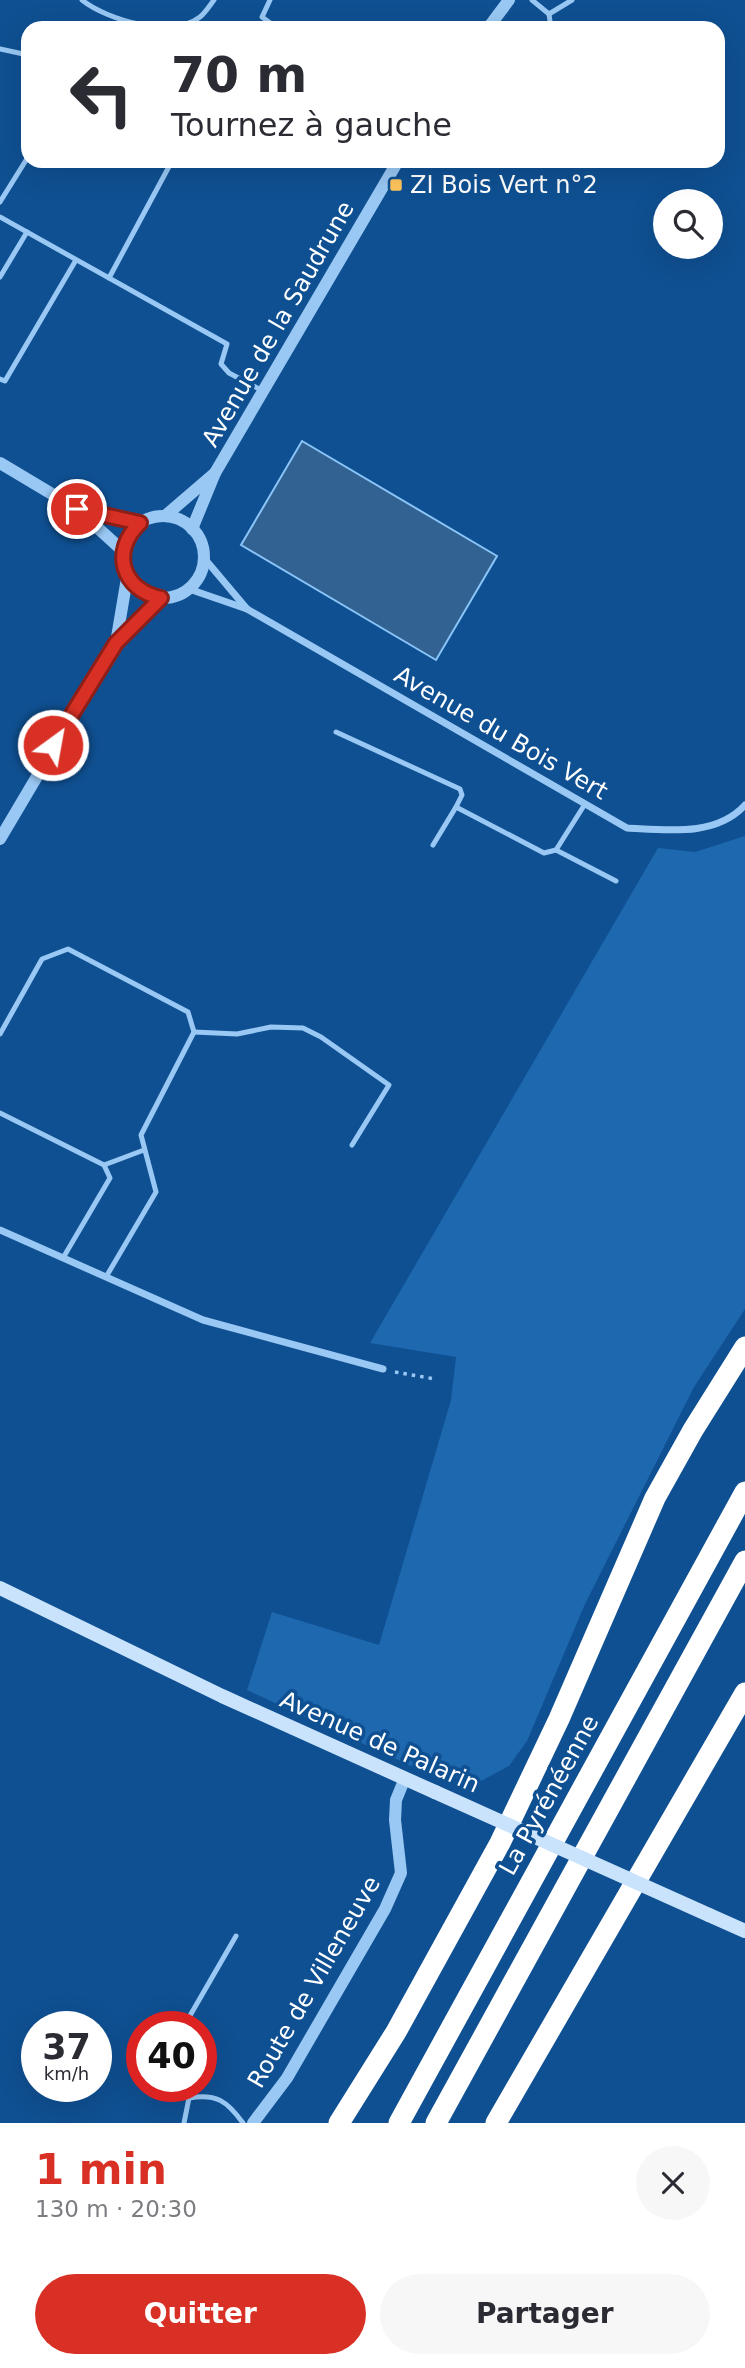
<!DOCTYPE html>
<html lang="fr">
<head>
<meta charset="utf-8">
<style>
	:root { --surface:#fff; --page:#f7f7f7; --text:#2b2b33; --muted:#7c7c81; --accent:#d93025 }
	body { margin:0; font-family:"DejaVu Sans",sans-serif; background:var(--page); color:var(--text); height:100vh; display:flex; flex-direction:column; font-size:26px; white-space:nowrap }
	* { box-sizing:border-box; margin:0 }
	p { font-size:23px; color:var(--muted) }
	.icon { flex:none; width:38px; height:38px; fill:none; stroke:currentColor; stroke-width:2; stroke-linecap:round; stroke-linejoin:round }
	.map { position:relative; height:2123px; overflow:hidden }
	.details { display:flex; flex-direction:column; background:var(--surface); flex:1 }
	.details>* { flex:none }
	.hud { position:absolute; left:21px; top:21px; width:704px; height:147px; border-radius:21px; box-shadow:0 7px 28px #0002; background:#fff; color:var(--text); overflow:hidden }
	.controls { position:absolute; left:653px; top:189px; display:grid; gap:14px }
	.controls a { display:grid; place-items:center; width:70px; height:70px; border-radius:50%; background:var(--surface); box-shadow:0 7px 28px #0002; font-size:35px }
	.speed { position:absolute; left:21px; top:2011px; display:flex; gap:14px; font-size:35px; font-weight:700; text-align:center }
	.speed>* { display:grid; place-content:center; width:91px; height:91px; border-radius:50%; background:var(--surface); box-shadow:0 7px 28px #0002; line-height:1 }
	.speed small { font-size:18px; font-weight:400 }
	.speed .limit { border:10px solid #d22; background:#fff; color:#111 }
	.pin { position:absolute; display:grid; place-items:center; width:60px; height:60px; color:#fff; margin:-30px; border:4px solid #fff; border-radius:50%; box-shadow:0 2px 7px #0007 }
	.me { position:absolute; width:77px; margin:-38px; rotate:32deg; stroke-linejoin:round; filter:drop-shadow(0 0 5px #0008) }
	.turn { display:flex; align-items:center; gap:24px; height:147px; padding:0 35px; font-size:32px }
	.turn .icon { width:91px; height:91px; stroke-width:2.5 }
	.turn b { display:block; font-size:49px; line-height:60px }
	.round { display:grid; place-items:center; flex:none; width:74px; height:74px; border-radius:37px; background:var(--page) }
	.head { display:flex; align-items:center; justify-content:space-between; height:119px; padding:0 35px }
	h1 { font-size:42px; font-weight:700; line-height:52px; color:var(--accent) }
	.primary-button { display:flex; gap:14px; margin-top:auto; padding:14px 35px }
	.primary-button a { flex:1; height:80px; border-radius:42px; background:var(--accent); color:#fff; font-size:28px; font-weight:700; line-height:80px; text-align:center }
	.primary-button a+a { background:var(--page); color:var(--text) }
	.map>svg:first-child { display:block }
	.green { fill:#1d68af }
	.water { fill:#316292; stroke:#8ac4f8; stroke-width:2 }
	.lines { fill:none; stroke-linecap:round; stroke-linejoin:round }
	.path { stroke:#99c8f4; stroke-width:3.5; stroke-dasharray:3.5 5; stroke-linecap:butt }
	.service { stroke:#99c8f4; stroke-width:5 }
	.minor { stroke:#99c8f4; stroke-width:7 }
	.tertiary { stroke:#99c8f4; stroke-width:12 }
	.secondary { stroke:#c9e3fd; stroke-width:14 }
	.motorway { stroke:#fff; stroke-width:21 }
	.secondary-bridge { stroke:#c9e3fd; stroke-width:14 }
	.route-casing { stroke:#8d1f18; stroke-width:18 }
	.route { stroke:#d93025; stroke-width:12 }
	.poi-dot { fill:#ffc55c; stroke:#0f5092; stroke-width:2.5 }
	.labels { text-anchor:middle; stroke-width:7; stroke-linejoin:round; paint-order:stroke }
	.poi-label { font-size:24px; fill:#fff; stroke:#0f5092; text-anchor:start }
	.street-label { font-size:24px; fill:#fff; stroke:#0f5092 }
</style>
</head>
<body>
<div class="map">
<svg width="745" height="2123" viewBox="0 0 745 2123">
	<rect width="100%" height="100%" fill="#0f5092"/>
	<path class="green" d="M745,836V1309L694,1387L585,1604L527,1741L509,1766L481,1781L435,1777L247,1690L272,1612L379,1645L451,1400L456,1357L370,1343L658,848L695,852Z"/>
	<path class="water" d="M302,441L497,556L436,660L241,545Z"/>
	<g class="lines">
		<path class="path" d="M395,1372L435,1379"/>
		<g class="service">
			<path d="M82,0C107,20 172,39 200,17C205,13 210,5 214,0"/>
			<path d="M270,0L262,17L277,28"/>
			<path d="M532,0L549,14L572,0"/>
			<path d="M549,14L551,28"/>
			<path d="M0,49L28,55"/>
			<path d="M0,202L28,157"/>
			<path d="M0,217L227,344L221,364L229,373L263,391"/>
			<path d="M0,277L27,232"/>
			<path d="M109,278L172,161"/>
			<path d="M0,379L5,381L76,260"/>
			<path d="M336,732L460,789L462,795L456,807L544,853L556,850"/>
			<path d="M585,804L556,850L616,881"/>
			<path d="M433,845L456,807"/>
			<path d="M194,1032L237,1034L271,1027L303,1028L321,1037L389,1085L352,1145"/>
			<path d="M0,1034L42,959L68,949L188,1012L194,1032L141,1135L156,1192L106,1277"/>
			<path d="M0,1113L104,1165L110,1178L63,1258"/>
			<path d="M104,1165L144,1150"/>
			<path d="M184,2026L236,1936"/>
			<path d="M176,2086L189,2098"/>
			<path d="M189,2098C216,2093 227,2101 243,2123"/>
			<path d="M184,2123L189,2098"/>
		</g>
		<g class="minor">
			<path d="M204,558L247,609"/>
			<path d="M189,589L247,609L627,828C667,830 716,837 745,805"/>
			<path d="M0,1230L203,1320L383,1369"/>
		</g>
		<g class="tertiary">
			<path d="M488,28L509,0"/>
			<path d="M0,463L77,509L122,550"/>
			<path d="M78,509L140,523"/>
			<path d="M165,516L215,473"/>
			<circle cx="163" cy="557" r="41"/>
			<path d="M192,529L215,473L398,161"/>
			<path d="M116,643L127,578"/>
			<path d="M0,839L116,643L161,598"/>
			<path d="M253,2123L287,2078L385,1909L401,1873L395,1820L396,1800L405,1778"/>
		</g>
		<g class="secondary">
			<path d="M0,1588L222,1696L435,1792"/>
			<path d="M709,1915L745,1931"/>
		</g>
		<g class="motorway">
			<path d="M339,2123L396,2032L500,1843L559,1719L655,1498L693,1430L745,1347"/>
			<path d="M399,2123L745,1492"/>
			<path d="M436,2123L745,1561"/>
			<path d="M496,2123L745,1693"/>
		</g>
		<path class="secondary-bridge" d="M435,1792L709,1915"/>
	</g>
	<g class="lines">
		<defs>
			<path id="route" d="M53,745L116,643L161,598C122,590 110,551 140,523L77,509"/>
		</defs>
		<use href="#route" class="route-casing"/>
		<use href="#route" class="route"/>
	</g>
	<rect class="poi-dot" x="389" y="178" width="14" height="14" rx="3.5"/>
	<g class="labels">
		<g class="poi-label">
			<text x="410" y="193">ZI Bois Vert n°2</text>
		</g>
		<g class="street-label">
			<text transform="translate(278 324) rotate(-60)" y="8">Avenue de la Saudrune</text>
			<text transform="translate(501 733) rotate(30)" y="8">Avenue du Bois Vert</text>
			<text transform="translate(380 1742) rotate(24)" y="8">Avenue de Palarin</text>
			<text transform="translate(549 1795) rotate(-61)" y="8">La Pyrénéenne</text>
			<text transform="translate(314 1982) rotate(-60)" y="8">Route de Villeneuve</text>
		</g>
	</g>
</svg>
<div class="controls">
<a><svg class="icon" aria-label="search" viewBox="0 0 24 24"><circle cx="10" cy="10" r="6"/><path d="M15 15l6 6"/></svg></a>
</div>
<div class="speed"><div>37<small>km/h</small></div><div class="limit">40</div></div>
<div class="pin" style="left:77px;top:509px;background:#d93025"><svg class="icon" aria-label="arrive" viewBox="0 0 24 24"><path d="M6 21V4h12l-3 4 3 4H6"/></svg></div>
<svg class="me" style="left:53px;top:745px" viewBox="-20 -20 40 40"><circle r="17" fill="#d93025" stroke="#fff" stroke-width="3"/><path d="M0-11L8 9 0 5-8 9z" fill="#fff"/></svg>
<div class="hud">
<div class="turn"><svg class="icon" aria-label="left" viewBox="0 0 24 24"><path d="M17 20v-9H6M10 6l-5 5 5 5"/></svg><div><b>70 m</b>Tournez à gauche</div></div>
</div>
</div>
<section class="details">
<div class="head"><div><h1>1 min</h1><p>130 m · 20:30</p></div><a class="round"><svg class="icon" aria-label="close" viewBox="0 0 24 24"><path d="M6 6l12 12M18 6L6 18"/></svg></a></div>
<div class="primary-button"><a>Quitter</a><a>Partager</a></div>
</section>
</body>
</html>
